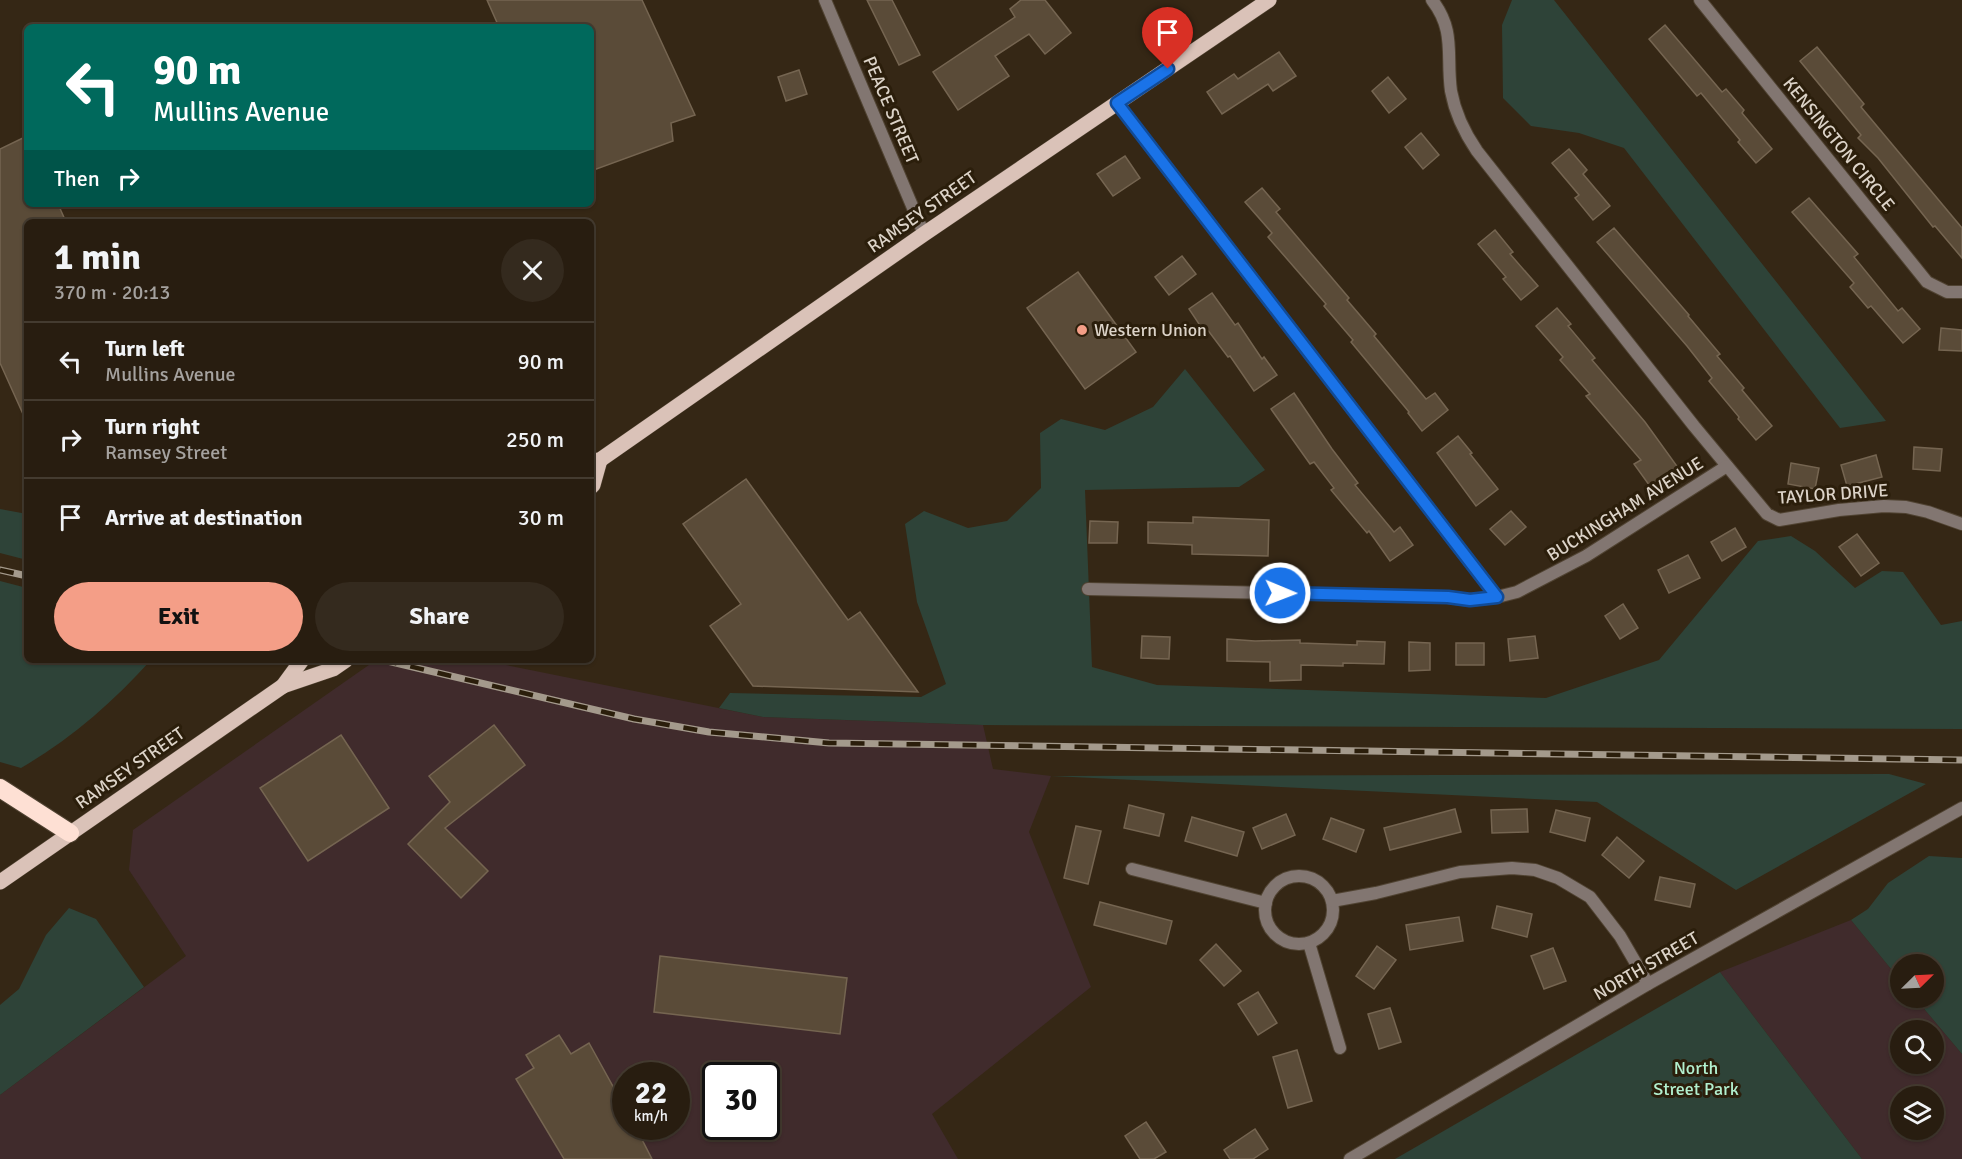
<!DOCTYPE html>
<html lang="en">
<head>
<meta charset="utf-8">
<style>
	:root { --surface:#281d10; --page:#342a1e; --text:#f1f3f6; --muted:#a5a29f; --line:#443b30; --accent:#f49e87 }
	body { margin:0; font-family:Signika,sans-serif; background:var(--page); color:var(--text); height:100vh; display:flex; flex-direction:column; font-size:22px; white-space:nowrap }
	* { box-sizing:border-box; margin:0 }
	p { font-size:20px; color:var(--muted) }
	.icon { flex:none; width:33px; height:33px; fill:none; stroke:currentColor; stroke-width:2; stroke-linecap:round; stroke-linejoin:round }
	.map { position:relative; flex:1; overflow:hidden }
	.panel { position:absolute; left:24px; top:219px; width:570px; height:444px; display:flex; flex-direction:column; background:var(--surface); border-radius:9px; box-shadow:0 2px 4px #0004,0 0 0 2px var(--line) }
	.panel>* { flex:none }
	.top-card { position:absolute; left:24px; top:24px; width:570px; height:183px; border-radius:9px; box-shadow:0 2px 4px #0004,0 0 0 2px var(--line); background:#00695c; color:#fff; overflow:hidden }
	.needle { width:39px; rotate:66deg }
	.controls { position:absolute; left:1890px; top:954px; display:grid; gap:12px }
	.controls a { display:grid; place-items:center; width:54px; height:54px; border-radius:50%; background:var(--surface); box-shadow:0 2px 4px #0004,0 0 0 2px var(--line); font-size:30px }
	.speed { position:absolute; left:612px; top:1062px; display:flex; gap:12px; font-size:30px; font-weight:700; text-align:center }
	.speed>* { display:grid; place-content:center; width:78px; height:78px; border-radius:50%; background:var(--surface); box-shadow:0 2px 4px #0004,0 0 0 2px var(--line); line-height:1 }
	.speed small { font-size:15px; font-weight:400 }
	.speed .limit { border:3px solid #111; border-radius:9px; background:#fff; color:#111 }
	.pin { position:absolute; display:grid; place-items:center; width:51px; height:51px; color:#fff; margin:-62px -26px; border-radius:50% 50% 50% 0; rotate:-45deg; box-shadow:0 0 6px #0007 }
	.pin .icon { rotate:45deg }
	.me { position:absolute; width:66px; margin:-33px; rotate:91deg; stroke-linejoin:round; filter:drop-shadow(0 0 4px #0008) }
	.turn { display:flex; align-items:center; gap:21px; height:126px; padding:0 30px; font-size:27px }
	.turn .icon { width:78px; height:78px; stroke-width:2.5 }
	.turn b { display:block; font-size:42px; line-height:51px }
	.then { display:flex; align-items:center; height:57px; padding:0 30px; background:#0003; gap:12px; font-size:22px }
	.round { display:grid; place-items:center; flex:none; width:63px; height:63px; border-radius:32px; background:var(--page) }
	.headline { display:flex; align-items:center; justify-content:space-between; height:102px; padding:0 30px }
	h1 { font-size:36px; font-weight:700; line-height:45px }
	.button { display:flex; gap:12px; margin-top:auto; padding:12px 30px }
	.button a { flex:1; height:69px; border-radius:36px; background:var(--accent); color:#111; font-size:24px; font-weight:700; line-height:69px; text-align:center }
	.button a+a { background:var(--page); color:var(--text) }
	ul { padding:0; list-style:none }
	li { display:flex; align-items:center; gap:18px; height:78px; padding:0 30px; border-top:2px solid var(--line) }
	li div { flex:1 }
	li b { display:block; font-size:22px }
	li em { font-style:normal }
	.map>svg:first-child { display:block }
	.industrial { fill:#402b2c; fill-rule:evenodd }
	.green { fill:#2e4338 }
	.building { fill:#5a4b38; stroke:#756551; stroke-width:1.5 }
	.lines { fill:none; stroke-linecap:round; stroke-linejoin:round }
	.minor-casing { stroke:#504332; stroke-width:14 }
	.primary-casing { stroke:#504332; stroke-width:16 }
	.motorway-casing { stroke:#504332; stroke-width:20 }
	.minor { stroke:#827671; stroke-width:12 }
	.primary { stroke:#dac2b8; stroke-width:15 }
	.motorway { stroke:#fee0d4; stroke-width:18 }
	.rail-casing { stroke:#a49a8c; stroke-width:7 }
	.rail { stroke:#2b1e0b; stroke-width:4.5; stroke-dasharray:14; stroke-linecap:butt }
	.route-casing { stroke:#114b97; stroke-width:15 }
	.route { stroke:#1a73e8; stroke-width:10 }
	.poi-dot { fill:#f49e87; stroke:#2b1e0b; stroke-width:2 }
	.labels { text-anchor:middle; stroke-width:6; stroke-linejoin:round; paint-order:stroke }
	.street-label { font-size:18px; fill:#dcd3c8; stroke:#2b1e0b }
	.poi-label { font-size:18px; fill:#dcd3c8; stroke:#2b1e0b; text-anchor:start }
	.park-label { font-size:18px; fill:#b2f0cf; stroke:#2b1e0b }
</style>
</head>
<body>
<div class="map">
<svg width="1962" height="1159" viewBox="0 0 1962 1159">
	<rect width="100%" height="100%" fill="#352715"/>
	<g class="industrial">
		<path d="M376,660H481L763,717L983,725L993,769L1051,776L1029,832L1091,987L932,1114L958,1159H0V1095L186,956L129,870L133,830ZM626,1076H676V1126H626ZM716,1076H766V1126H716Z"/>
		<path d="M1851,920L1900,980V998H1915L1962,1054V1159H1862L1720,972ZM1900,1030H1934V1064H1900ZM1900,1096H1934V1130H1900Z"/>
	</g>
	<g class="green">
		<path d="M1512,0H1554L1886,421L1840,428L1624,148L1579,133L1531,126L1503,98L1502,25Z"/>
		<path d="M1185,369L1265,470L1239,487L1085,490L1092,667L1157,685L1546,698L1659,660L1758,541L1791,536L1815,551L1855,588L1882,571L1903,572L1941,625L1962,621V729L983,725L763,717L719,708L730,693L921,697L946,684L917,602L905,524L924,511L968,528L1007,521L1041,488L1040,433L1061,419L1105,430L1153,407Z"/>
		<path d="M0,509L27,514V560L0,553Z"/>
		<path d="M0,581L27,588V660H151C113,702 71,739 21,768L0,762Z"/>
		<path d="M1889,774L1926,784L1736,890L1597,802L1051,776Z"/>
		<path d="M1929,856L1962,858V1054L1915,998H1934V964H1900V980L1851,920L1868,909L1888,883Z"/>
		<path d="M69,908L96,919L144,987L0,1095V1005L19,989L46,935Z"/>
		<path d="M1720,972L1862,1159H1395Z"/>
	</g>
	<g class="building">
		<path d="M487,0H642L695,115L671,123L673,141L591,171V27H499Z"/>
		<path d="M867,0H892L920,55L899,65Z"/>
		<path d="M1021,0H1045L1071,33L1045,54L1029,34L995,56L1009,76L958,110L933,72L1015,17L1010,9Z"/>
		<path d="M1665,25L1722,92L1726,89L1744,110L1742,113L1772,149L1756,163L1738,142L1740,140L1701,93L1697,96L1649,39Z"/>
		<path d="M1817,47L1864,104L1861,107L1962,228V258L1935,226L1933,227L1878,158L1858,138L1861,135L1800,61Z"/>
		<path d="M1279,52L1296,76L1273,91L1268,84L1222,114L1207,92L1234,74L1238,79Z"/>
		<path d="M799,70L807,94L786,101L778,77Z"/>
		<path d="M1388,77L1406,99L1389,113L1372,91Z"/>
		<path d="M1421,133L1439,155L1423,169L1405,147Z"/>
		<path d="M27,136V204H58L66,222H27V423L0,363V149Z"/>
		<path d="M1569,149L1587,170L1583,174L1610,206L1593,220L1575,198L1579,195L1552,163Z"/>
		<path d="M1125,156L1140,178L1113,196L1097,174Z"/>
		<path d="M1262,188L1280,209L1276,212L1349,298L1347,300L1376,334L1374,336L1426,399L1435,393L1448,410L1422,431L1408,413L1409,412L1351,342L1353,340L1324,306L1326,304L1268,237L1272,233L1245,202Z"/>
		<path d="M1809,198L1858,254L1854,257L1898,311L1902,308L1920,329L1903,343L1871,306L1868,308L1850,287L1854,283L1792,212Z"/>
		<path d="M1614,228L1689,315L1688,316L1720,354L1717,356L1744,388L1742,390L1772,426L1756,440L1738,419L1739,417L1709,381L1712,378L1687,346L1597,242Z"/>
		<path d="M1495,230L1513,252L1510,254L1538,286L1521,300L1503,279L1506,277L1478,244Z"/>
		<path d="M1182,256L1196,274L1169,295L1155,277Z"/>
		<path d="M1078,272L1136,352L1085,389L1027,308Z"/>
		<path d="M1212,293L1235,325L1238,323L1262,359L1264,357L1277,375L1254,391L1230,356L1228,357L1204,325L1201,327L1189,309Z"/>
		<path d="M1557,308L1571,324L1568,326L1595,358L1592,360L1645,422L1679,469L1652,489L1634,464L1641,460L1586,396L1590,394L1560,360L1563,357L1536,326Z"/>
		<path d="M1941,328L1962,330V351L1939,350Z"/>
		<path d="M1294,393L1332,449L1358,483L1355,485L1394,532L1400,527L1413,545L1390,561L1369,531L1367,533L1331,490L1334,488L1314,462L1310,464L1271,409Z"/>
		<path d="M1458,436L1472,453L1470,454L1498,489L1476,506L1437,453Z"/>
		<path d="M1914,447L1942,449L1940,471L1913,469Z"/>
		<path d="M1876,455L1882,477L1847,486L1841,465Z"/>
		<path d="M1791,463L1819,468L1815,489L1788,484Z"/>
		<path d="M746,479L848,620L860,612L918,692L753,686L710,626L741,604L683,524Z"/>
		<path d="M1511,511L1526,527L1505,545L1490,529Z"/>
		<path d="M1193,517L1269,520L1268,556L1192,554V545L1148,543V522L1193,523Z"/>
		<path d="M1090,521L1118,522L1117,543H1089Z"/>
		<path d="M1735,528L1746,547L1722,561L1711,542Z"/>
		<path d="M1857,534L1879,563L1861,576L1839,547Z"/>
		<path d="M1688,555L1700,578L1669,593L1658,570Z"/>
		<path d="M1623,604L1638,628L1620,639L1605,616Z"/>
		<path d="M1142,636L1170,637L1169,659L1141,658Z"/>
		<path d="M1535,636L1538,658L1510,661L1508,639Z"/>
		<path d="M1227,639L1255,641L1300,640V643L1357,645V641L1385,642L1384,664L1343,663V666L1301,665V680L1270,681V662L1227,661Z"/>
		<path d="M1409,642L1430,643V670L1409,671Z"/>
		<rect x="1456" y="643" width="28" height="22"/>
		<path d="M494,725L525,765L445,828L488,871L461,898L408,844L450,802L429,776Z"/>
		<path d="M341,735L389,808L308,861L260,788Z"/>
		<path d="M1129,805L1164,814L1159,836L1124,828Z"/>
		<path d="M1455,809L1461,832L1390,850L1384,828Z"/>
		<path d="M1527,809L1528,832L1492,833L1491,810Z"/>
		<path d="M1556,810L1590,818L1585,841L1550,832Z"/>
		<path d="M1286,814L1295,835L1262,849L1253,828Z"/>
		<path d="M1192,817L1244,832L1237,856L1185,841Z"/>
		<path d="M1331,818L1364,830L1356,852L1323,839Z"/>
		<path d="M1076,826L1101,831L1088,884L1064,878Z"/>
		<path d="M1617,837L1644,861L1629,878L1602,855Z"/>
		<path d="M1660,877L1695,884L1690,907L1655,900Z"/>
		<path d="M1100,902L1172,921L1166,944L1094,925Z"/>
		<path d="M1497,906L1532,914L1527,937L1492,928Z"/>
		<path d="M1459,917L1463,941L1410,950L1406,925Z"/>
		<path d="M1216,944L1241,971L1224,986L1200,960Z"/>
		<path d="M1377,946L1396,960L1374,989L1356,976Z"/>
		<path d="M1553,948L1566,981L1544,989L1531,956Z"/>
		<path d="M660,956L847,978L840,1034L654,1012Z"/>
		<path d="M1258,992L1277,1023L1258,1035L1238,1004Z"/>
		<path d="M1390,1008L1401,1042L1379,1049L1368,1014Z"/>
		<path d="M559,1035L571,1054L589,1043L626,1110V1126H635L652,1159H564L516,1079L534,1068L526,1055Z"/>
		<path d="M1297,1050L1312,1101L1288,1108L1273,1057Z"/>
		<path d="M1146,1122L1166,1152L1154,1159H1140L1125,1136Z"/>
		<path d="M1255,1129L1268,1149L1253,1159H1230L1224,1150Z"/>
	</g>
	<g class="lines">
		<defs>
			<g id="minor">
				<path d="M825,0L924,234"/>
				<path d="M1432,0C1456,31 1446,55 1451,91C1455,113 1464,132 1477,151L1694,426L1767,514L1779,520L1839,510L1884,506L1906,507L1928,512L1962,524"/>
				<path d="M1700,0L1927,282L1947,292H1962"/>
				<path d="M1117,103L1497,597"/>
				<path d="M1088,589L1447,597L1470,600L1497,597L1517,592L1586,556L1727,466"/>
				<path d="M1132,869L1266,903"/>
				<circle cx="1299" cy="910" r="34"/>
				<path d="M1332,901L1376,893L1460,872L1512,868L1535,870L1558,878L1590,897L1620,936L1648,984"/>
				<path d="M1309,943L1340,1048"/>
				<path d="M1350,1159L1648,984L1962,808"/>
			</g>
			<g id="primary">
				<path d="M591,461L600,460L924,234L1269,0"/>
				<path d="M591,487L593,485L600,460"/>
				<path d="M283,686L302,660"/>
				<path d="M0,882L283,686L333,669L346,660"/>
			</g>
			<path id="motorway" d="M0,788L70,833"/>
		</defs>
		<use href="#minor" class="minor-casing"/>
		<use href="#primary" class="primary-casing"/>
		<use href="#motorway" class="motorway-casing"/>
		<use href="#minor" class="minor"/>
		<use href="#primary" class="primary"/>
		<use href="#motorway" class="motorway"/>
		<defs>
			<g id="rail">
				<path d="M0,570L27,576"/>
				<path d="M383,660L634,719L709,732L829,743L1962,760"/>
			</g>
		</defs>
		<use href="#rail" class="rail-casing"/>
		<use href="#rail" class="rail"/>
	</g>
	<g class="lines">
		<defs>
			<path id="route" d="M1168,69L1117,103L1497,597L1470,600L1448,597L1280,593"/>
		</defs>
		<use href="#route" class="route-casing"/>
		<use href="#route" class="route"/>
	</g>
	<circle class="poi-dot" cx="1082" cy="330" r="6"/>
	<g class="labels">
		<g class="street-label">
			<text transform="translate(891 110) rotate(67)" y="6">PEACE STREET</text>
			<text transform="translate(1839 144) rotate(51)" y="6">KENSINGTON CIRCLE</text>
			<text transform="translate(922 212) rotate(-35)" y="6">RAMSEY STREET</text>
			<text transform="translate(1833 494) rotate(-4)" y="6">TAYLOR DRIVE</text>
			<text transform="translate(1625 509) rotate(-32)" y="6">BUCKINGHAM AVENUE</text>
			<text transform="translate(130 768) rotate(-35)" y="6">RAMSEY STREET</text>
			<text transform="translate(1646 966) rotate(-30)" y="6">NORTH STREET</text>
		</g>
		<g class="poi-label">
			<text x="1094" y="336">Western Union</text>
		</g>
		<g class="park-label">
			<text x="1696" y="1074">North<tspan x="1696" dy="21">Street Park</tspan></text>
		</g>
	</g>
</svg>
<div class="controls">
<a><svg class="needle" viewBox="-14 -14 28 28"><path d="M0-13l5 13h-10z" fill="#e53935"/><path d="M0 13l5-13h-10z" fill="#a5a29f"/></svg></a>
<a><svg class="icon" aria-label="search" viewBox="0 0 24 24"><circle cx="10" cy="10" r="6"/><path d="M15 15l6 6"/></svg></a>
<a><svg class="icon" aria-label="layers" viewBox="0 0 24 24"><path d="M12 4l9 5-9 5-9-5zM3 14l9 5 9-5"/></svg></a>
</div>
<div class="speed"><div>22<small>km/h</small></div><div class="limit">30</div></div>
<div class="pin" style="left:1168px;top:69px;background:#d93025"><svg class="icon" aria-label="arrive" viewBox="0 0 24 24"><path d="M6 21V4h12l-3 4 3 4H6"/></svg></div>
<svg class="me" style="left:1280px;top:593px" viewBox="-20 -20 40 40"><circle r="17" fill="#1a73e8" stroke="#fff" stroke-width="3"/><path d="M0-11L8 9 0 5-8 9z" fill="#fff"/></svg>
<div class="top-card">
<div class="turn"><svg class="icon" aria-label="left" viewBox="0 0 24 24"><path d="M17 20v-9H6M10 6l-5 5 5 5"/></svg><div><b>90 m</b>Mullins Avenue</div></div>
<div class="then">Then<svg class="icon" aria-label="right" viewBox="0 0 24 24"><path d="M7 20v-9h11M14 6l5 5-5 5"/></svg></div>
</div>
<section class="panel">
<div class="headline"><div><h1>1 min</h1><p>370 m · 20:13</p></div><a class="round"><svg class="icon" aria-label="close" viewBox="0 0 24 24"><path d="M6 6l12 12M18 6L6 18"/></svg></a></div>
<ul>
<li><svg class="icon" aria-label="left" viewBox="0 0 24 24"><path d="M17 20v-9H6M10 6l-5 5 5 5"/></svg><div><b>Turn left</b><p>Mullins Avenue</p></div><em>90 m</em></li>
<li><svg class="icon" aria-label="right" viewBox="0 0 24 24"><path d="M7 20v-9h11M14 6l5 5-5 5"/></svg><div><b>Turn right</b><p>Ramsey Street</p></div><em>250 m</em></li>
<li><svg class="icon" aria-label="arrive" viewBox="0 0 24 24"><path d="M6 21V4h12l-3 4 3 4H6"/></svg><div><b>Arrive at destination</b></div><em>30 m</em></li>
</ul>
<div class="button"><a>Exit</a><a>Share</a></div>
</section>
</div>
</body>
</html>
